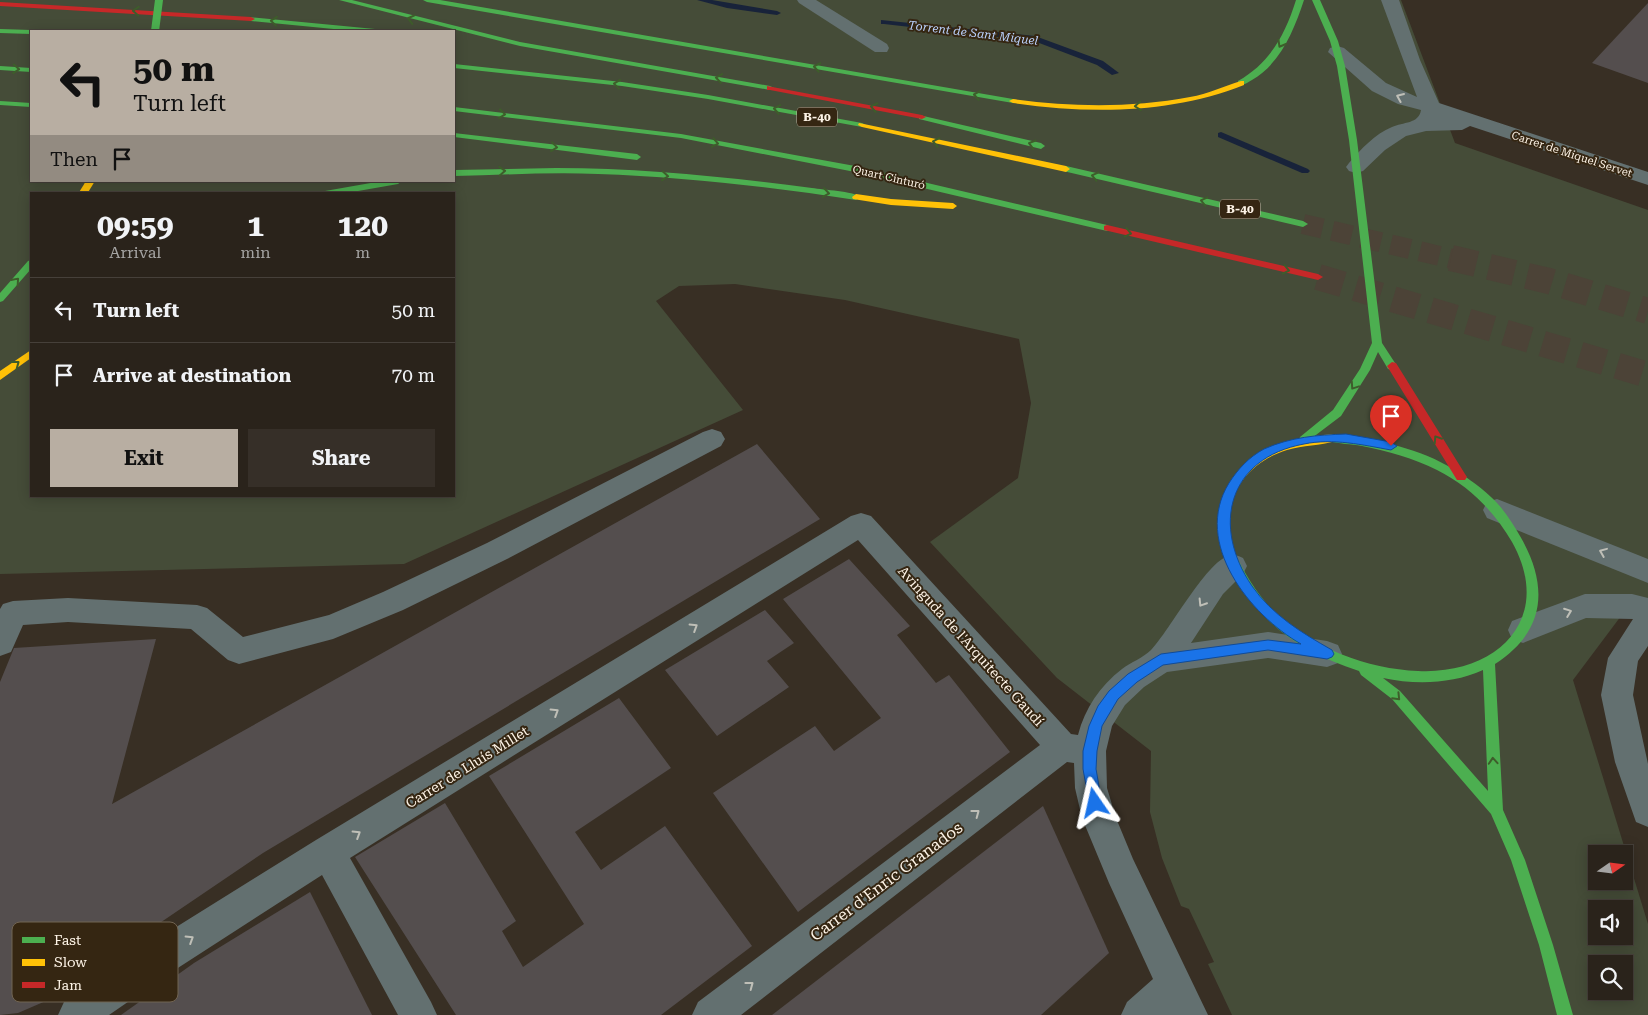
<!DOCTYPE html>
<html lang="en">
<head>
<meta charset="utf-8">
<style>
	:root { --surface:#2a231b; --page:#362f28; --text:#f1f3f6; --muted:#a5a4a3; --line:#46403a; --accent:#b8aea2 }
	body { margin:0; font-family:"Roboto Serif",serif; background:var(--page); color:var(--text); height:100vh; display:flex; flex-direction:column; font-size:19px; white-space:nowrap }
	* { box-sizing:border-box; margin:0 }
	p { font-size:16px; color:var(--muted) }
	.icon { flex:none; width:28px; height:28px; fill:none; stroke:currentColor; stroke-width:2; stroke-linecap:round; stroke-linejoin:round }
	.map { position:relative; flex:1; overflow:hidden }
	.details { position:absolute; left:30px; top:192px; width:425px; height:305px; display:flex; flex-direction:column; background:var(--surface); border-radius:0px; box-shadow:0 2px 12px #0003,0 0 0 1px var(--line) }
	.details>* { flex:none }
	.hud { position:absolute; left:30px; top:30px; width:425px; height:152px; border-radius:0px; box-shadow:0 2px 12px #0003,0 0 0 1px var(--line); background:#b8aea2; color:#111; overflow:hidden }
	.needle { width:32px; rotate:76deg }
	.tools { position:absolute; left:1588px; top:845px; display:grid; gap:10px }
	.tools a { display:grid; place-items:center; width:45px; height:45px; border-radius:0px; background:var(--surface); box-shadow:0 2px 12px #0003,0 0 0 1px var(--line); font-size:25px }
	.pin { position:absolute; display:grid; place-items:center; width:42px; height:42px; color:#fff; margin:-51px -21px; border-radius:50% 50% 50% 0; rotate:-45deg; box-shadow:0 0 5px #0007 }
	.pin .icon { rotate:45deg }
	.me { position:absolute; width:55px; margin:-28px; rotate:349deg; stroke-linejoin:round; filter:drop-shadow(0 0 4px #0008) }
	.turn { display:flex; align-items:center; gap:18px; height:105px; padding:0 20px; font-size:22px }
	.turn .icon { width:65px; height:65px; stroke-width:2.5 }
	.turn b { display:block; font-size:35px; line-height:42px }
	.then { display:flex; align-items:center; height:48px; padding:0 20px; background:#0003; gap:10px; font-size:19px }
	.eta { display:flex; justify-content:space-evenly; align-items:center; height:85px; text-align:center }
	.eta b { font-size:30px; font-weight:700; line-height:35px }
	.primary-button { display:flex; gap:10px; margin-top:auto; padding:10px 20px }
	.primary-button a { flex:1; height:58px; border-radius:0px; background:var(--accent); color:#111; font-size:20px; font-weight:700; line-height:58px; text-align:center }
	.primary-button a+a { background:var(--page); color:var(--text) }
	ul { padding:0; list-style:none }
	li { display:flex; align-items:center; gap:15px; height:65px; padding:0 20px; border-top:1px solid var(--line) }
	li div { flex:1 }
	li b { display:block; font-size:19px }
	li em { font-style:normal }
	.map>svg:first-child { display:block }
	.green { fill:#454c38; fill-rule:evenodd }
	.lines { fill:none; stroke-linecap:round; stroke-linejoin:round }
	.stream { fill:#18233a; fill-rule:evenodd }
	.building { fill:#544e4e }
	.highway-tunnel-far1 { stroke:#4c4337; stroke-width:20; stroke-dasharray:20 10; stroke-linecap:butt }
	.highway-tunnel { stroke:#4c4337; stroke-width:26; stroke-dasharray:26 13; stroke-linecap:butt }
	.lane { fill:#637070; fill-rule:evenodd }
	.street { fill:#637070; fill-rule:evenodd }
	.fast { fill:#4caf50; fill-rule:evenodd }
	.slow { fill:#ffc107; fill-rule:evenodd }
	.jam { fill:#c62828; fill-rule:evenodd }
	.fast-bridge { stroke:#4caf50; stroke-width:8 }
	.oneway { stroke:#3e5d2b }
	.oneway2 { stroke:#bfbfb7 }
	.route { fill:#1a73e8; stroke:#114b97 }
	.labels { text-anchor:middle; stroke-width:4; stroke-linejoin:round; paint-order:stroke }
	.far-street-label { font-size:11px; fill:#fdf3e6; stroke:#352612 }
	.far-water-label { font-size:12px; font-style:italic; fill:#bbd2fe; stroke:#352612 }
	.shield { fill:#352612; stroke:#c1b6a6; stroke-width:1 }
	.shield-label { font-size:12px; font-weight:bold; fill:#fdf3e6 }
	.street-label { font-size:14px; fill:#fdf3e6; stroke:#352612 }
	.near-street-label { font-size:16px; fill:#fdf3e6; stroke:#352612 }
	.key { fill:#352612; stroke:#716452; stroke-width:1 }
	.key-label { font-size:14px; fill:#fdf3e6 }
</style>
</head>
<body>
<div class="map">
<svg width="1648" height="1015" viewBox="0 0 1648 1015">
	<rect width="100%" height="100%" fill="#382f24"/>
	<path class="green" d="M0,0H1401L1455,143L1648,210V604L1621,616L1573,680L1648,924V1015H1232L1208,964L1214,962L1189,909L1181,906L1162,858L1150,812L1151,751L1057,678L930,542L1018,478L1031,403L1019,339L845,300L735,284L679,286L656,301L743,410L404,564L0,574ZM31,31H454V181H31ZM31,194H454V496H31ZM1596,854H1624V881H1596ZM1596,909H1624V936H1596ZM1596,964H1624V991H1596Z"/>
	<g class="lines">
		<g class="stream">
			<path d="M697,0H712L777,11L781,13L777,15L727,8Z"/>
			<path d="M881,20L1035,36L1103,61L1119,73L1112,75L1097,65L1034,41L884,24H881Z"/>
			<path d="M1221,132L1308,169L1310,171L1308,173H1302L1218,137V133Z"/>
		</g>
	</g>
	<g class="building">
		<path d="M1648,3V83L1592,63Z"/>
		<path d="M757,444L820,519L263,853L83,975L62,994L18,1013L0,1015V682L14,648L156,639L112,804Z"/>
		<path d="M849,559L910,626L897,635L936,683L949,675L1010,752L798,912L713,793L815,726L834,751L881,718L783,599Z"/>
		<path d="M765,610L794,643L767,661L789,687L717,736L665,670Z"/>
		<path d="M619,698L671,768L575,832L601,870L665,826L752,946L661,1015H456L355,857L445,803L516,921L502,931L523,967L584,924L489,776Z"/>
		<path d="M1043,806L1109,953L1041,1015H772Z"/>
		<path d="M310,892L372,1015H121L194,963Z"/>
	</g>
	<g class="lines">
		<path class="highway-tunnel-far1" d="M1303,224L1457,260"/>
		<g class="highway-tunnel">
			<path d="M1451,258L1549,281L1648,311"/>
			<path d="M1318,277L1648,375"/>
		</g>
		<path class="lane" d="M797,0H816L887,44L889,48L887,52H875L799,3Z"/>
		<g class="street">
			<path d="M1381,0H1399L1420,60L1439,103L1648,172V185L1470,126L1462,130L1426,131L1406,136L1385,150L1363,171L1356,173L1349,171L1346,167L1349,163C1361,149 1375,134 1392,127C1403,122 1419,124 1421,110L1398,104L1372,91L1328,52L1330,48L1337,46L1344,48L1386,83L1417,97Z"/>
			<path d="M712,429L721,432L725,439L721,446L507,559L403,610L333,639L239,664L228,660L191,629L68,622L23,625L11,652L0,656V609L3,604L13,601L68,598L197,605L207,608L243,637L329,615L383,592L487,543L703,432Z"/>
			<path d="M1497,499L1648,559V583L1487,518L1483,510L1487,502Z"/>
			<path d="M861,513L871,516L1071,734L1078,735C1085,708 1100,686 1122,669C1131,662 1143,658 1151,650C1169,632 1209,556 1232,555C1235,554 1240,557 1243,558L1247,566L1243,574L1223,594L1191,643L1268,632L1327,641L1338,645L1342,654L1338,663L1327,667L1268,658L1167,672L1144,687L1125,705L1112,726L1106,751L1107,788L1116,818L1133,859L1208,1015H1121L1127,1002L1153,979L1109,883L1082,818L1075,788L1074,763L1067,762L741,1015H692L698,1002L1040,745L858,540L350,858L431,1002L437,1015H398L322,875L167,975L109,1015H58L64,1002L141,949L316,840L851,516Z"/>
			<path d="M1585,594H1632L1648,598V646L1638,661L1633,695L1648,764V827L1636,822L1615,762L1601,695L1608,658L1633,619L1586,618L1523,643L1512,639L1508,630L1512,621Z"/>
		</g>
		<g class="fast">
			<path d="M339,0H352L520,42L770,86L774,88L770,90L520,46Z"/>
			<path d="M423,0H440L1013,99L1017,101L1013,103L427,2Z"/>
			<path d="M1296,0H1304C1294,30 1281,63 1252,80C1247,83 1244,85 1238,85V81C1270,63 1285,35 1296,0Z"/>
			<path d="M1312,0H1320L1338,41L1345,66L1357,140L1382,343L1397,366L1392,370L1388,369L1378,352L1370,370L1341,416L1304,444L1300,443L1299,440L1300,437L1333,410L1360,369L1372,343L1349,140L1337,66L1330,41Z"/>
			<path d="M248,17L375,29L379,31H354L251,21L247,19Z"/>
			<path d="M0,29L31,30L34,31H31V34L0,33Z"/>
			<path d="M454,64L622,82L708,95L862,123L866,125L862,127L708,99L622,86L454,68Z"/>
			<path d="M0,66L31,68V72L0,70Z"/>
			<path d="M0,101L31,103V107L0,105Z"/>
			<path d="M454,107L681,134L855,166L1107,225L1112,228L1107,231L855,172L681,138L454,111Z"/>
			<path d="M919,115L1041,143L1045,146L1041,149L919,119Z"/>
			<path d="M454,133L637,154L641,157L637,160L454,137Z"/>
			<path d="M1066,166L1303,221L1308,224L1303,227L1063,171L1062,169Z"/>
			<path d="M556,168C642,168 727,177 812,188C824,190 853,191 860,197L856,200C771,187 685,177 598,174C550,172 502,175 454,176V170Z"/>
			<path d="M382,181H402L398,184L341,194H321L325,191Z"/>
			<path d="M31,260V269L3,301L0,302V293L28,261Z"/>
			<path d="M1332,434C1371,439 1413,446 1448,466C1464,475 1478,485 1491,497C1503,508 1512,522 1520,536C1549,586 1546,631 1495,664L1503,810L1525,860L1553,945L1573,1015H1557L1539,945L1511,860L1491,814L1392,699L1361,675L1359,671C1292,649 1252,617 1223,553L1225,550H1233C1245,573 1256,594 1275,612C1311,648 1368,669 1418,671C1497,675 1555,619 1512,542C1494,511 1469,486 1437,470C1413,458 1388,451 1362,446C1351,444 1339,444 1328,441L1327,438ZM1483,670L1488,791L1400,691L1383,678C1416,685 1452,684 1483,670Z"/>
		</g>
		<g class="slow">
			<path d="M1241,81H1244V85C1171,114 1090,114 1013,103L1009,101L1013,99C1071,107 1131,108 1190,97C1208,94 1224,86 1241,81Z"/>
			<path d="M859,123L1066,166L1070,169L1066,172L862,127L858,125Z"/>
			<path d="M86,181H95L87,194H78Z"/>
			<path d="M856,194L891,199L953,203L957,206L953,209L891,205L853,199L852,197Z"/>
			<path d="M31,350V358L0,380V371Z"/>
			<path d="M1332,434L1337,438L1336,441C1320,446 1303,445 1287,450C1241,464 1217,507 1235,553L1233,556H1225C1217,541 1215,521 1221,504C1237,451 1282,439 1332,434Z"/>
		</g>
		<g class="jam">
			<path d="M0,2L251,17L255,19L251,21L0,6Z"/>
			<path d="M767,86L922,115L926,117L922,119L770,90H767Z"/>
			<path d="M1107,225L1318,274L1323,277L1318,280L1104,230V226Z"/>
			<path d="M1392,362L1396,363L1465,474L1467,477L1465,480H1457L1387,366Z"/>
		</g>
		<path class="fast-bridge" d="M155,31L159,0"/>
	</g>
	<defs><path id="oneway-chevron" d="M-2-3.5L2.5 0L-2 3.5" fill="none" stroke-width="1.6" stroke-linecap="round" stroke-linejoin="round" transform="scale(1.25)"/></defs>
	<g class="oneway">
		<use href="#oneway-chevron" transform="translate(136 11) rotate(-177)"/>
		<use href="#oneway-chevron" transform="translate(411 19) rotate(-166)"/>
		<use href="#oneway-chevron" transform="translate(274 21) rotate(-174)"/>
		<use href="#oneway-chevron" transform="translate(1281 44) rotate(120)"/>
		<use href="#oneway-chevron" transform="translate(817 67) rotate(-170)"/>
		<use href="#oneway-chevron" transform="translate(16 69) rotate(4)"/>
		<use href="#oneway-chevron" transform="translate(719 78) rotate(-171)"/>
		<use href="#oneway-chevron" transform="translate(617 84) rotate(-173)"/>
		<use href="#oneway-chevron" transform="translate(977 95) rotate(-170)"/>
		<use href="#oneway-chevron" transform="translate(1138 106) rotate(176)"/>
		<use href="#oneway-chevron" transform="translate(874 107) rotate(-168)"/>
		<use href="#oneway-chevron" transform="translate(777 109) rotate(-170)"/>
		<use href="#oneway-chevron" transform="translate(502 114) rotate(7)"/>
		<use href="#oneway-chevron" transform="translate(936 142) rotate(-169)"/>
		<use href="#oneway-chevron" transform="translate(715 143) rotate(11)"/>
		<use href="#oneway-chevron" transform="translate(1032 144) rotate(-164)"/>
		<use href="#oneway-chevron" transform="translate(554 147) rotate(7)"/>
		<use href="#oneway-chevron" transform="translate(502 171) rotate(-3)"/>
		<use href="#oneway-chevron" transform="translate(665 176) rotate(5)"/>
		<use href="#oneway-chevron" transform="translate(1095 176) rotate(-167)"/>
		<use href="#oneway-chevron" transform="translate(826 193) rotate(8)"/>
		<use href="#oneway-chevron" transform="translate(1204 201) rotate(-167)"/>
		<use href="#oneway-chevron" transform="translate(1128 233) rotate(13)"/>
		<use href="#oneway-chevron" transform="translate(1286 270) rotate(13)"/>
		<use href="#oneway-chevron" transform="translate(16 281) rotate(-49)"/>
		<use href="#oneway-chevron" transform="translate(16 364) rotate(-37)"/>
		<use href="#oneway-chevron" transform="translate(1354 386) rotate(124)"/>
		<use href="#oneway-chevron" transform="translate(1437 439) rotate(-123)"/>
		<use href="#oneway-chevron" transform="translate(1397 697) rotate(46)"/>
		<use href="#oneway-chevron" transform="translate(1493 761) rotate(-94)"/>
	</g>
	<g class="oneway2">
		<use href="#oneway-chevron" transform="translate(1400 97) rotate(-157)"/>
		<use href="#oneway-chevron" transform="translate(1603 552) rotate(-158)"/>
		<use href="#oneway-chevron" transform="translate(1202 603) rotate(122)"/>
		<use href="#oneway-chevron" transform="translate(1568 612) rotate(-21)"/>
		<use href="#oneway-chevron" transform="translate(694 627) rotate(-32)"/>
		<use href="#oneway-chevron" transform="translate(555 712) rotate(-32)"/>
		<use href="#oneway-chevron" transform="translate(976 813) rotate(-37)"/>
		<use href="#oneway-chevron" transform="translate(357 834) rotate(-32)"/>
		<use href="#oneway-chevron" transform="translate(190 939) rotate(-32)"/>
		<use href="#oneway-chevron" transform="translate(750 985) rotate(-37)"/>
	</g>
	<path class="route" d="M1346,434L1391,442L1397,446L1391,450C1363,445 1333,438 1304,444C1228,458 1211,526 1252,586C1272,615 1302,633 1332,650L1334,654L1332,657L1327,659L1268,650L1163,665L1137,682L1118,699L1102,726L1097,751L1096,769L1102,803L1100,808L1095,809L1090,808L1083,769V751L1089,726L1098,706L1109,691L1128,674L1161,654L1268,640L1301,644C1250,615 1192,543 1229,483C1238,469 1249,457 1264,449C1291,437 1317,435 1346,434Z"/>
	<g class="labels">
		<g class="far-street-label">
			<text transform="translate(1572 154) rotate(18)" y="4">Carrer de Miquel Servet</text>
			<text transform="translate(889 177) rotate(13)" y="4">Quart Cinturó</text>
		</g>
		<g class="far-water-label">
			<text transform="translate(973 33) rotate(7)" y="4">Torrent de Sant Miquel</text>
		</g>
		<g class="shield">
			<rect x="797" y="107.5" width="40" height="19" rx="4"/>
			<rect x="1220" y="199.5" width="40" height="19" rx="4"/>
		</g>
		<g class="shield-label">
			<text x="817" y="121">B-40</text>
			<text x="1240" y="213">B-40</text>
		</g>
		<g class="street-label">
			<text transform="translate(971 646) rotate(48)" y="5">Avinguda de l'Arquitecte Gaudí</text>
			<text transform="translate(467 767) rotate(-32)" y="5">Carrer de Lluís Millet</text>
		</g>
		<g class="near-street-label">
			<text transform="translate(886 881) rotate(-37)" y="6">Carrer d'Enric Granados</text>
		</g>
	</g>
	<rect x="12" y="922" width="166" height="80" rx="8" class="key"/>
	<rect x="22" y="937" width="23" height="6" fill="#4caf50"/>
	<rect x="22" y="959" width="23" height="7" fill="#ffc107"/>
	<rect x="22" y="982" width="23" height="6" fill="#c62828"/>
	<g class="key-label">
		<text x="54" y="945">Fast</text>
		<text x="54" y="967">Slow</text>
		<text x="54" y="990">Jam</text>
	</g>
</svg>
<div class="tools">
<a><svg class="needle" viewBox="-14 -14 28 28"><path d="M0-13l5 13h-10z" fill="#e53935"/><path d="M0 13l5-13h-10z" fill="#a5a4a3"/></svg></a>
<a><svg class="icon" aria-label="sound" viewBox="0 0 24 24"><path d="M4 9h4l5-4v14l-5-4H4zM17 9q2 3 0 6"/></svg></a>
<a><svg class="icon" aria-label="search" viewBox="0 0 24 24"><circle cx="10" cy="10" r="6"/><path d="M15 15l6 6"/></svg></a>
</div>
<div class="pin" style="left:1391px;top:446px;background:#d93025"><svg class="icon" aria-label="arrive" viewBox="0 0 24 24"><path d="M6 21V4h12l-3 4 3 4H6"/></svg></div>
<svg class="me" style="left:1095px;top:803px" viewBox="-20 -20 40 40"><path d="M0-17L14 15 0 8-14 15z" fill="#1a73e8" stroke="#fff" stroke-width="4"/></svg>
<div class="hud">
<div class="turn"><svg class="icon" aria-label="left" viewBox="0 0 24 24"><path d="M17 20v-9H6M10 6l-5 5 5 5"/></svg><div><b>50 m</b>Turn left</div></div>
<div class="then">Then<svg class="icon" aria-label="arrive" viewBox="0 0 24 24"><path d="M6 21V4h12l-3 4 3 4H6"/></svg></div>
</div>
<section class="details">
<div class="eta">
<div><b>09:59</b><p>Arrival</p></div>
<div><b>1</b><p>min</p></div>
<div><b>120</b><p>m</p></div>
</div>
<ul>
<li><svg class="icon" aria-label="left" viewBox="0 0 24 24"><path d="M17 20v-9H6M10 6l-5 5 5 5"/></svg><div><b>Turn left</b></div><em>50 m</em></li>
<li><svg class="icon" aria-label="arrive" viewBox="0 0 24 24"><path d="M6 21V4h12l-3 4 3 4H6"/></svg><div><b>Arrive at destination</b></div><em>70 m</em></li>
</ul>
<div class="primary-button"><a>Exit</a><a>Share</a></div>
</section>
</div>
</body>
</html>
